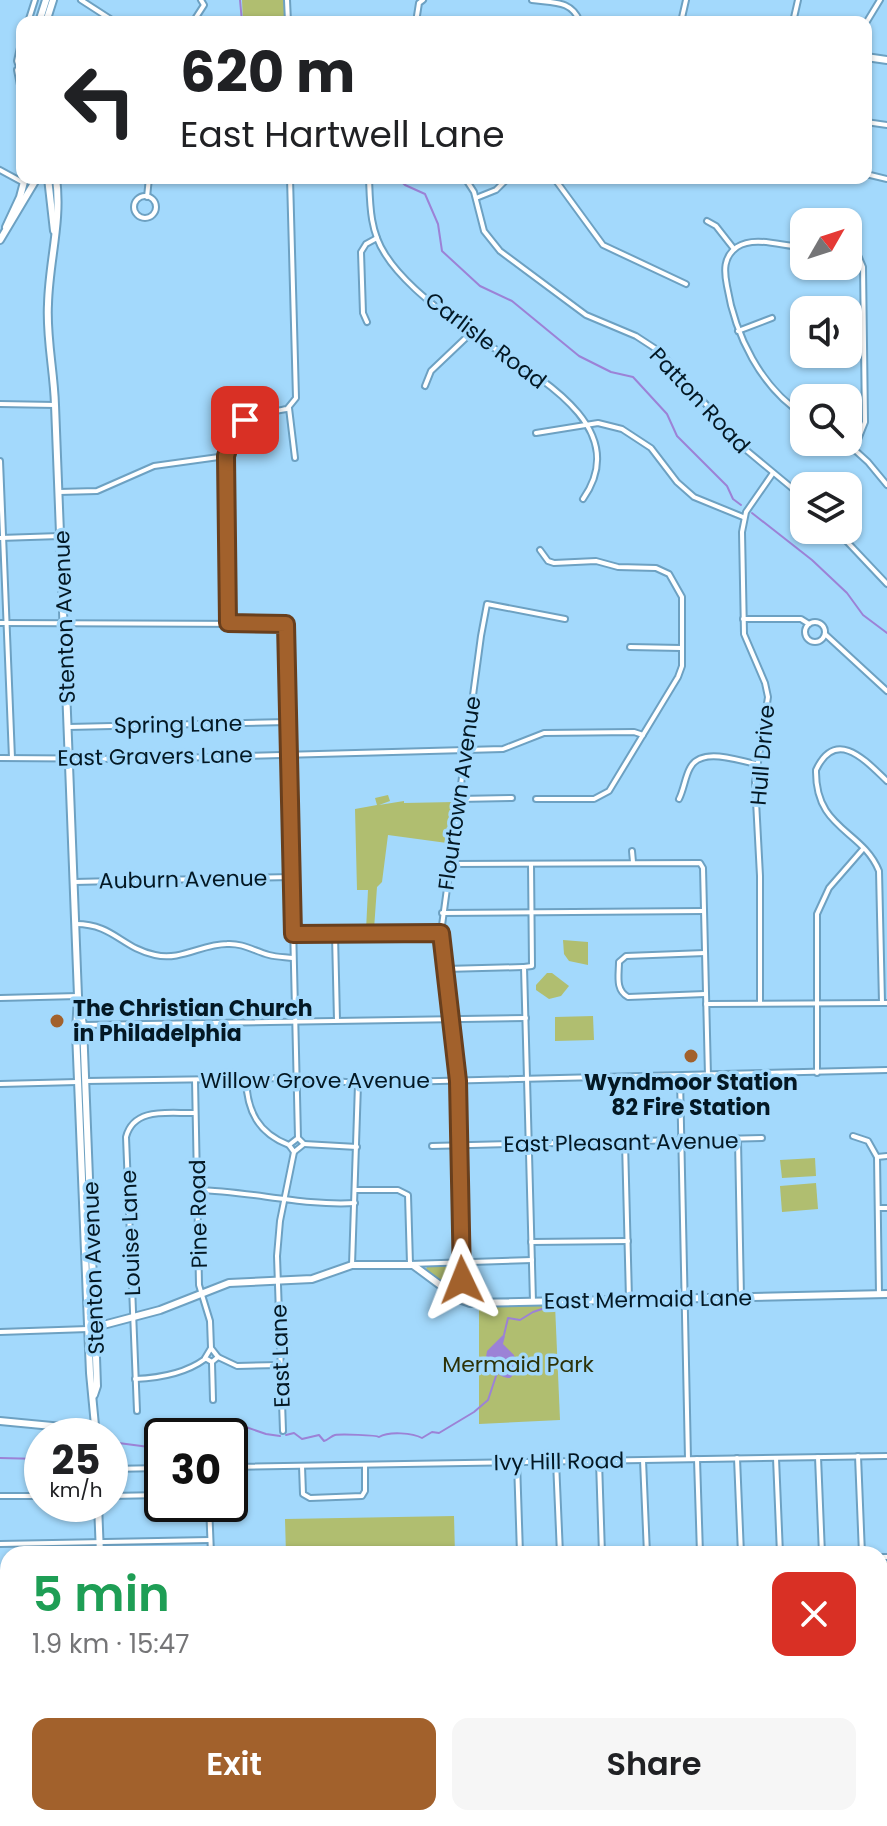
<!DOCTYPE html>
<html lang="en">
<head>
<meta charset="utf-8">
<style>
	:root { --surface:#fff; --page:#f6f6f6; --text:#202124; --muted:#757577; --accent:#a2612c }
	body { margin:0; font-family:Poppins,sans-serif; background:var(--page); color:var(--text); height:100vh; display:flex; flex-direction:column; font-size:30px; white-space:nowrap }
	* { box-sizing:border-box; margin:0 }
	p { font-size:26px; color:var(--muted) }
	.icon { flex:none; width:44px; height:44px; fill:none; stroke:currentColor; stroke-width:2; stroke-linecap:round; stroke-linejoin:round }
	.map { position:relative; flex:1; overflow:hidden }
	.sheet { position:absolute; left:0px; top:1546px; width:888px; height:280px; display:flex; flex-direction:column; background:var(--surface); border-radius:24px 24px 0 0; box-shadow:0 2px 6px #0004 }
	.sheet>* { flex:none }
	.banner { position:absolute; left:16px; top:16px; width:856px; height:168px; border-radius:16px; box-shadow:0 2px 6px #0004; background:#fff; color:var(--text); overflow:hidden }
	.needle { width:52px; rotate:51deg }
	.fabs { position:absolute; left:790px; top:208px; display:grid; gap:16px }
	.fabs a { display:grid; place-items:center; width:72px; height:72px; border-radius:16px; background:var(--surface); box-shadow:0 2px 6px #0004; font-size:40px }
	.speed { position:absolute; left:24px; top:1418px; display:flex; gap:16px; font-size:40px; font-weight:700; text-align:center }
	.speed>* { display:grid; place-content:center; width:104px; height:104px; border-radius:50%; background:var(--surface); box-shadow:0 2px 6px #0004; line-height:1 }
	.speed small { font-size:20px; font-weight:400 }
	.speed .limit { border:4px solid #111; border-radius:12px; background:#fff; color:#111 }
	.pin { position:absolute; display:grid; place-items:center; width:68px; height:68px; color:#fff; margin:-34px; border-radius:16px; box-shadow:0 4px 12px #0006 }
	.me { position:absolute; width:88px; margin:-44px; rotate:358deg; stroke-linejoin:round; filter:drop-shadow(0 0 6px #0008) }
	.turn { display:flex; align-items:center; gap:28px; height:168px; padding:0 32px; font-size:36px }
	.turn .icon { width:104px; height:104px; stroke-width:2.5 }
	.turn b { display:block; font-size:56px; line-height:68px }
	.round { display:grid; place-items:center; flex:none; width:84px; height:84px; border-radius:16px; background:var(--page) }
	.summary { display:flex; align-items:center; justify-content:space-between; height:136px; padding:0 32px }
	h1 { font-size:48px; font-weight:600; line-height:60px; color:#1e9e55 }
	.cta { display:flex; gap:16px; margin-top:auto; padding:16px 32px }
	.cta a { flex:1; height:92px; border-radius:16px; background:var(--accent); color:#fff; font-size:32px; font-weight:600; line-height:92px; text-align:center }
	.cta a+a { background:var(--page); color:var(--text) }
	.map>svg:first-child { display:block }
	.green { fill:#b0be70 }
	.water { fill:#9c82d6 }
	.lines { fill:none; stroke-linecap:round; stroke-linejoin:round }
	.stream { stroke:#9c82d6; stroke-width:2 }
	.minor-casing { stroke:#6da1c2; stroke-width:8 }
	.major-casing { stroke:#6da1c2; stroke-width:10 }
	.minor { stroke:#fff; stroke-width:4 }
	.major { stroke:#fff; stroke-width:6 }
	.route-casing { stroke:#693f1d; stroke-width:20 }
	.route { stroke:#a2612c; stroke-width:14 }
	.poi-dot { fill:#a2612c; stroke:#a3d9fc; stroke-width:3 }
	.labels { text-anchor:middle; stroke-width:7; stroke-linejoin:round; paint-order:stroke }
	.street-label { font-size:22px; fill:#031824; stroke:#a3d9fc }
	.poi-label { font-size:22px; font-weight:bold; fill:#031824; stroke:#a3d9fc; text-anchor:start }
	.park-label { font-size:22px; fill:#2c3208; stroke:#a3d9fc }
</style>
</head>
<body>
<div class="map">
<svg width="887" height="1826" viewBox="0 0 887 1826">
	<rect width="100%" height="100%" fill="#a3d9fc"/>
	<g class="green">
		<path d="M242,0H284V22H243Z"/>
		<path d="M388,795L390,801L379,805L404,801V803L454,802L447,843L388,835L382,882L377,887L374,929L366,930L368,890H357L355,809L377,805L375,798Z"/>
		<path d="M563,940L588,942V965L569,961L564,954Z"/>
		<path d="M547,973H552L569,986L561,996L549,999L536,990V985Z"/>
		<path d="M593,1016L594,1040L555,1041V1017Z"/>
		<path d="M815,1158L816,1176L782,1178L780,1160Z"/>
		<path d="M816,1183L818,1209L782,1212L780,1186Z"/>
		<path d="M458,1266V1293L426,1269L427,1267Z"/>
		<path d="M555,1305L560,1420L479,1424V1307Z"/>
		<path d="M454,1516L455,1554H286L285,1519Z"/>
		<path d="M880,1562H887V1623L880,1624Z"/>
		<path d="M350,1818H422L397,1826H351Z"/>
	</g>
	<path class="water" d="M503,1335L505,1336L503,1344L514,1355L517,1371L510,1378C499,1378 489,1368 486,1357L487,1351Z"/>
	<g class="lines">
		<g class="stream">
			<path d="M240,0L242,22"/>
			<path d="M397,178L405,185L425,194L438,224L442,251L480,286L512,301L579,356L611,372L633,377L667,414L677,436L727,486L733,499L741,505"/>
			<path d="M752,513L812,560L847,593L863,615L887,633"/>
			<path d="M504,1335L508,1318L520,1320L533,1312L548,1307"/>
			<path d="M286,1435L294,1433L302,1439L319,1435L324,1441C328,1440 331,1436 335,1435C341,1434 376,1435 379,1437C389,1431 413,1433 422,1438L432,1432L439,1433L474,1412L488,1400L498,1370"/>
			<path d="M220,1436L240,1425L266,1434L280,1436"/>
			<path d="M111,1442L149,1447L162,1440"/>
			<path d="M0,1458L42,1459"/>
		</g>
		<defs>
			<g id="minor">
				<path d="M81,0L115,22"/>
				<path d="M287,0L288,22"/>
				<path d="M532,0C553,3 572,0 580,22"/>
				<path d="M28,22L35,0"/>
				<path d="M193,22L204,5L201,0"/>
				<path d="M416,22L419,3L423,0"/>
				<path d="M681,22L686,0"/>
				<path d="M793,22L798,0"/>
				<path d="M866,23L880,0"/>
				<path d="M22,39L17,61L22,75"/>
				<path d="M22,52V63"/>
				<path d="M17,70L22,95"/>
				<path d="M866,122L887,125"/>
				<path d="M0,170L24,183"/>
				<path d="M866,174L887,179"/>
				<path d="M369,178C370,205 370,231 385,254C401,280 431,303 455,322C506,362 641,416 583,499"/>
				<path d="M465,178L474,192L484,231L500,251L586,315L636,336L659,351L745,449L804,498"/>
				<path d="M554,178L603,245L686,284"/>
				<circle cx="145" cy="207" r="11"/>
				<path d="M147,197L149,178"/>
				<path d="M476,198L496,190L508,178"/>
				<path d="M707,221L716,226L734,249"/>
				<path d="M848,245L857,253L863,267L865,422L855,447"/>
				<path d="M804,247C784,247 755,235 737,247C723,257 724,271 727,286C735,335 761,388 804,415"/>
				<path d="M367,322L363,313L361,252L366,244L377,238"/>
				<path d="M738,331L772,318"/>
				<path d="M425,386L431,371L471,333"/>
				<path d="M0,404L55,405"/>
				<path d="M289,408L295,458"/>
				<path d="M536,433L598,423L622,429L651,448L677,482L694,497L743,517"/>
				<path d="M846,442L868,462L887,485"/>
				<path d="M0,461L12,758"/>
				<path d="M59,492L97,491L154,466L226,456"/>
				<path d="M836,530L887,584"/>
				<path d="M0,538L60,536"/>
				<path d="M743,619H801L809,624"/>
				<circle cx="815" cy="632" r="10"/>
				<path d="M0,623L286,624L298,1138L304,1144L294,1152L289,1145L298,1138"/>
				<path d="M228,623L226,456C234,416 252,415 287,409L296,398L290,178"/>
				<path d="M825,634L887,691"/>
				<path d="M630,647L681,648"/>
				<path d="M68,727L288,722"/>
				<path d="M0,758L139,759L503,749L544,733L634,732L643,735"/>
				<path d="M458,799L512,798"/>
				<path d="M536,799H594L609,791L678,677L682,666V597L669,574L656,568L618,567L596,561L554,563L548,561L540,550"/>
				<path d="M679,799C684,789 685,777 690,768C701,746 739,761 757,764"/>
				<path d="M632,851L633,862"/>
				<path d="M449,864L700,863L703,868L708,1076"/>
				<path d="M531,864L532,966L524,967L533,1302"/>
				<path d="M74,882L292,877"/>
				<path d="M442,913L704,911"/>
				<path d="M76,924C113,924 122,948 155,955C181,961 202,944 227,944C243,943 254,951 269,955C276,957 285,957 293,958"/>
				<path d="M293,934L441,933"/>
				<path d="M335,935L337,1020"/>
				<path d="M705,953L626,956L619,962C619,975 615,990 628,997L705,994"/>
				<path d="M445,969L523,967"/>
				<path d="M0,998L78,996"/>
				<path d="M760,1003V876L755,782L768,697L765,683L744,634L742,532L746,512L773,473"/>
				<path d="M882,1003L879,871C862,829 815,830 816,770C836,727 866,761 887,781"/>
				<path d="M706,1004L887,1003"/>
				<path d="M83,1025L526,1018"/>
				<path d="M817,1073V914L829,888L863,849"/>
				<path d="M680,1078L688,1459"/>
				<path d="M246,1079C247,1111 258,1133 289,1145"/>
				<path d="M195,1080L199,1285L210,1321L211,1348L218,1357L212,1362L205,1358L211,1348"/>
				<path d="M86,1081L297,1078L358,1083L887,1070"/>
				<path d="M0,1084L77,1082"/>
				<path d="M853,1136L868,1141L877,1157L879,1294"/>
				<path d="M738,1140L741,1297"/>
				<path d="M625,1142L629,1299"/>
				<path d="M304,1144L357,1147"/>
				<path d="M432,1146L762,1138"/>
				<path d="M877,1157L887,1156"/>
				<path d="M197,1190C250,1191 302,1206 355,1203"/>
				<path d="M356,1190H398L408,1195L410,1264L532,1260"/>
				<path d="M878,1208H887"/>
				<path d="M531,1242L628,1241"/>
				<path d="M352,1265L358,1084"/>
				<path d="M462,1301L458,1081L441,933L481,636L487,604L565,619"/>
				<path d="M0,1332L88,1329"/>
				<path d="M218,1357L237,1366L280,1365"/>
				<path d="M212,1363L213,1400"/>
				<path d="M135,1379C159,1378 186,1373 205,1359"/>
				<path d="M137,1411L126,1137C134,1106 171,1114 195,1113"/>
				<path d="M283,1431L277,1256L280,1221L294,1152"/>
				<path d="M858,1456L862,1554"/>
				<path d="M818,1457L822,1554"/>
				<path d="M737,1458L741,1554"/>
				<path d="M776,1458L780,1554"/>
				<path d="M697,1459L700,1554"/>
				<path d="M643,1460L647,1554"/>
				<path d="M556,1461L560,1554"/>
				<path d="M599,1461L602,1554"/>
				<path d="M517,1462L520,1554"/>
				<path d="M302,1466L303,1494L310,1498L362,1496L365,1491V1465"/>
				<path d="M230,1467L887,1456"/>
				<path d="M110,1469L162,1468"/>
				<path d="M0,1496H42"/>
				<path d="M110,1496L162,1495"/>
				<path d="M209,1504L211,1554"/>
				<path d="M0,1544L210,1540"/>
				<path d="M880,1557H887"/>
				<path d="M0,1598H8"/>
				<path d="M0,1661L8,1677"/>
				<path d="M880,1669H887"/>
				<path d="M0,1699H8"/>
				<path d="M8,1730V1813"/>
				<path d="M9,1818L11,1826"/>
				<path d="M77,1818H111"/>
				<path d="M265,1818V1826"/>
				<path d="M303,1818L304,1826"/>
				<path d="M475,1818L476,1826"/>
				<path d="M521,1818V1826"/>
				<path d="M562,1818V1826"/>
				<path d="M605,1818V1826"/>
				<path d="M657,1818L658,1826"/>
				<path d="M711,1818V1826"/>
				<path d="M751,1818V1826"/>
				<path d="M790,1818L791,1826"/>
				<path d="M832,1818L833,1826"/>
				<path d="M122,1826L221,1822"/>
				<path d="M221,1826V1818"/>
			</g>
			<g id="major">
				<path d="M39,22L46,0"/>
				<path d="M46,22L53,0"/>
				<path d="M866,57L887,60"/>
				<path d="M48,178L54,231"/>
				<path d="M56,178C62,221 49,261 48,304C46,337 54,371 55,405L78,996L76,1032L90,1373L96,1436"/>
				<path d="M6,227L20,197L25,178"/>
				<path d="M0,240L37,178"/>
				<path d="M78,996L83,1025L96,1357L97,1386L94,1395"/>
				<path d="M88,1329L160,1310L229,1283L312,1279L352,1265H413L459,1299L470,1303L887,1294"/>
				<path d="M0,1421L73,1428L96,1427"/>
				<path d="M98,1504L100,1554"/>
				<path d="M880,1761H887"/>
				<path d="M111,1818V1826"/>
				<path d="M418,1826L442,1818"/>
			</g>
		</defs>
		<use href="#minor" class="minor-casing"/>
		<use href="#major" class="major-casing"/>
		<use href="#minor" class="minor"/>
		<use href="#major" class="major"/>
	</g>
	<g class="lines">
		<defs>
			<path id="route" d="M245,420L233,433L226,456L228,623L286,624L293,934L441,933L458,1081L462,1280"/>
		</defs>
		<use href="#route" class="route-casing"/>
		<use href="#route" class="route"/>
	</g>
	<g class="poi-dot">
		<circle cx="57" cy="1021" r="8"/>
		<circle cx="691" cy="1056" r="8"/>
	</g>
	<g class="labels">
		<g class="street-label">
			<text transform="translate(486 340) rotate(37)" y="8">Carlisle Road</text>
			<text transform="translate(700 400) rotate(47)" y="8">Patton Road</text>
			<text transform="translate(64 617) rotate(-92)" y="8">Stenton Avenue</text>
			<text transform="translate(178 724) rotate(-1)" y="8">Spring Lane</text>
			<text transform="translate(762 755) rotate(-85)" y="8">Hull Drive</text>
			<text transform="translate(155 756) rotate(-1)" y="8">East Gravers Lane</text>
			<text transform="translate(459 793) rotate(-82)" y="8">Flourtown Avenue</text>
			<text transform="translate(183 879) rotate(-1)" y="8">Auburn Avenue</text>
			<text x="315" y="1088">Willow Grove Avenue</text>
			<text transform="translate(621 1142) rotate(-1)" y="8">East Pleasant Avenue</text>
			<text transform="translate(198 1214) rotate(-91)" y="8">Pine Road</text>
			<text transform="translate(130 1233) rotate(-92)" y="8">Louise Lane</text>
			<text transform="translate(93 1268) rotate(-92)" y="8">Stenton Avenue</text>
			<text transform="translate(648 1299) rotate(-1)" y="8">East Mermaid Lane</text>
			<text transform="translate(280 1356) rotate(-92)" y="8">East Lane</text>
			<text transform="translate(559 1461) rotate(-1)" y="8">Ivy Hill Road</text>
		</g>
		<g class="poi-label">
			<text x="73" y="1016">The Christian Church<tspan x="73" dy="25">in Philadelphia</tspan></text>
			<text x="691" y="1090" text-anchor="middle">Wyndmoor Station<tspan x="691" dy="25">82 Fire Station</tspan></text>
		</g>
		<g class="park-label">
			<text x="518" y="1372">Mermaid Park</text>
		</g>
	</g>
</svg>
<div class="fabs">
<a><svg class="needle" viewBox="-14 -14 28 28"><path d="M0-13l5 13h-10z" fill="#e53935"/><path d="M0 13l5-13h-10z" fill="#757577"/></svg></a>
<a><svg class="icon" aria-label="sound" viewBox="0 0 24 24"><path d="M4 9h4l5-4v14l-5-4H4zM17 9q2 3 0 6"/></svg></a>
<a><svg class="icon" aria-label="search" viewBox="0 0 24 24"><circle cx="10" cy="10" r="6"/><path d="M15 15l6 6"/></svg></a>
<a><svg class="icon" aria-label="layers" viewBox="0 0 24 24"><path d="M12 4l9 5-9 5-9-5zM3 14l9 5 9-5"/></svg></a>
</div>
<div class="speed"><div>25<small>km/h</small></div><div class="limit">30</div></div>
<div class="pin" style="left:245px;top:420px;background:#d93025"><svg class="icon" aria-label="arrive" viewBox="0 0 24 24"><path d="M6 21V4h12l-3 4 3 4H6"/></svg></div>
<svg class="me" style="left:462px;top:1280px" viewBox="-20 -20 40 40"><path d="M0-17L14 15 0 8-14 15z" fill="#a2612c" stroke="#fff" stroke-width="4"/></svg>
<div class="banner">
<div class="turn"><svg class="icon" aria-label="left" viewBox="0 0 24 24"><path d="M17 20v-9H6M10 6l-5 5 5 5"/></svg><div><b>620 m</b>East Hartwell Lane</div></div>
</div>
<section class="sheet">
<div class="summary"><div><h1>5 min</h1><p>1.9 km · 15:47</p></div><a class="round" style="background:#d93025;color:#fff"><svg class="icon" aria-label="close" viewBox="0 0 24 24"><path d="M6 6l12 12M18 6L6 18"/></svg></a></div>
<div class="cta"><a>Exit</a><a>Share</a></div>
</section>
</div>
</body>
</html>
